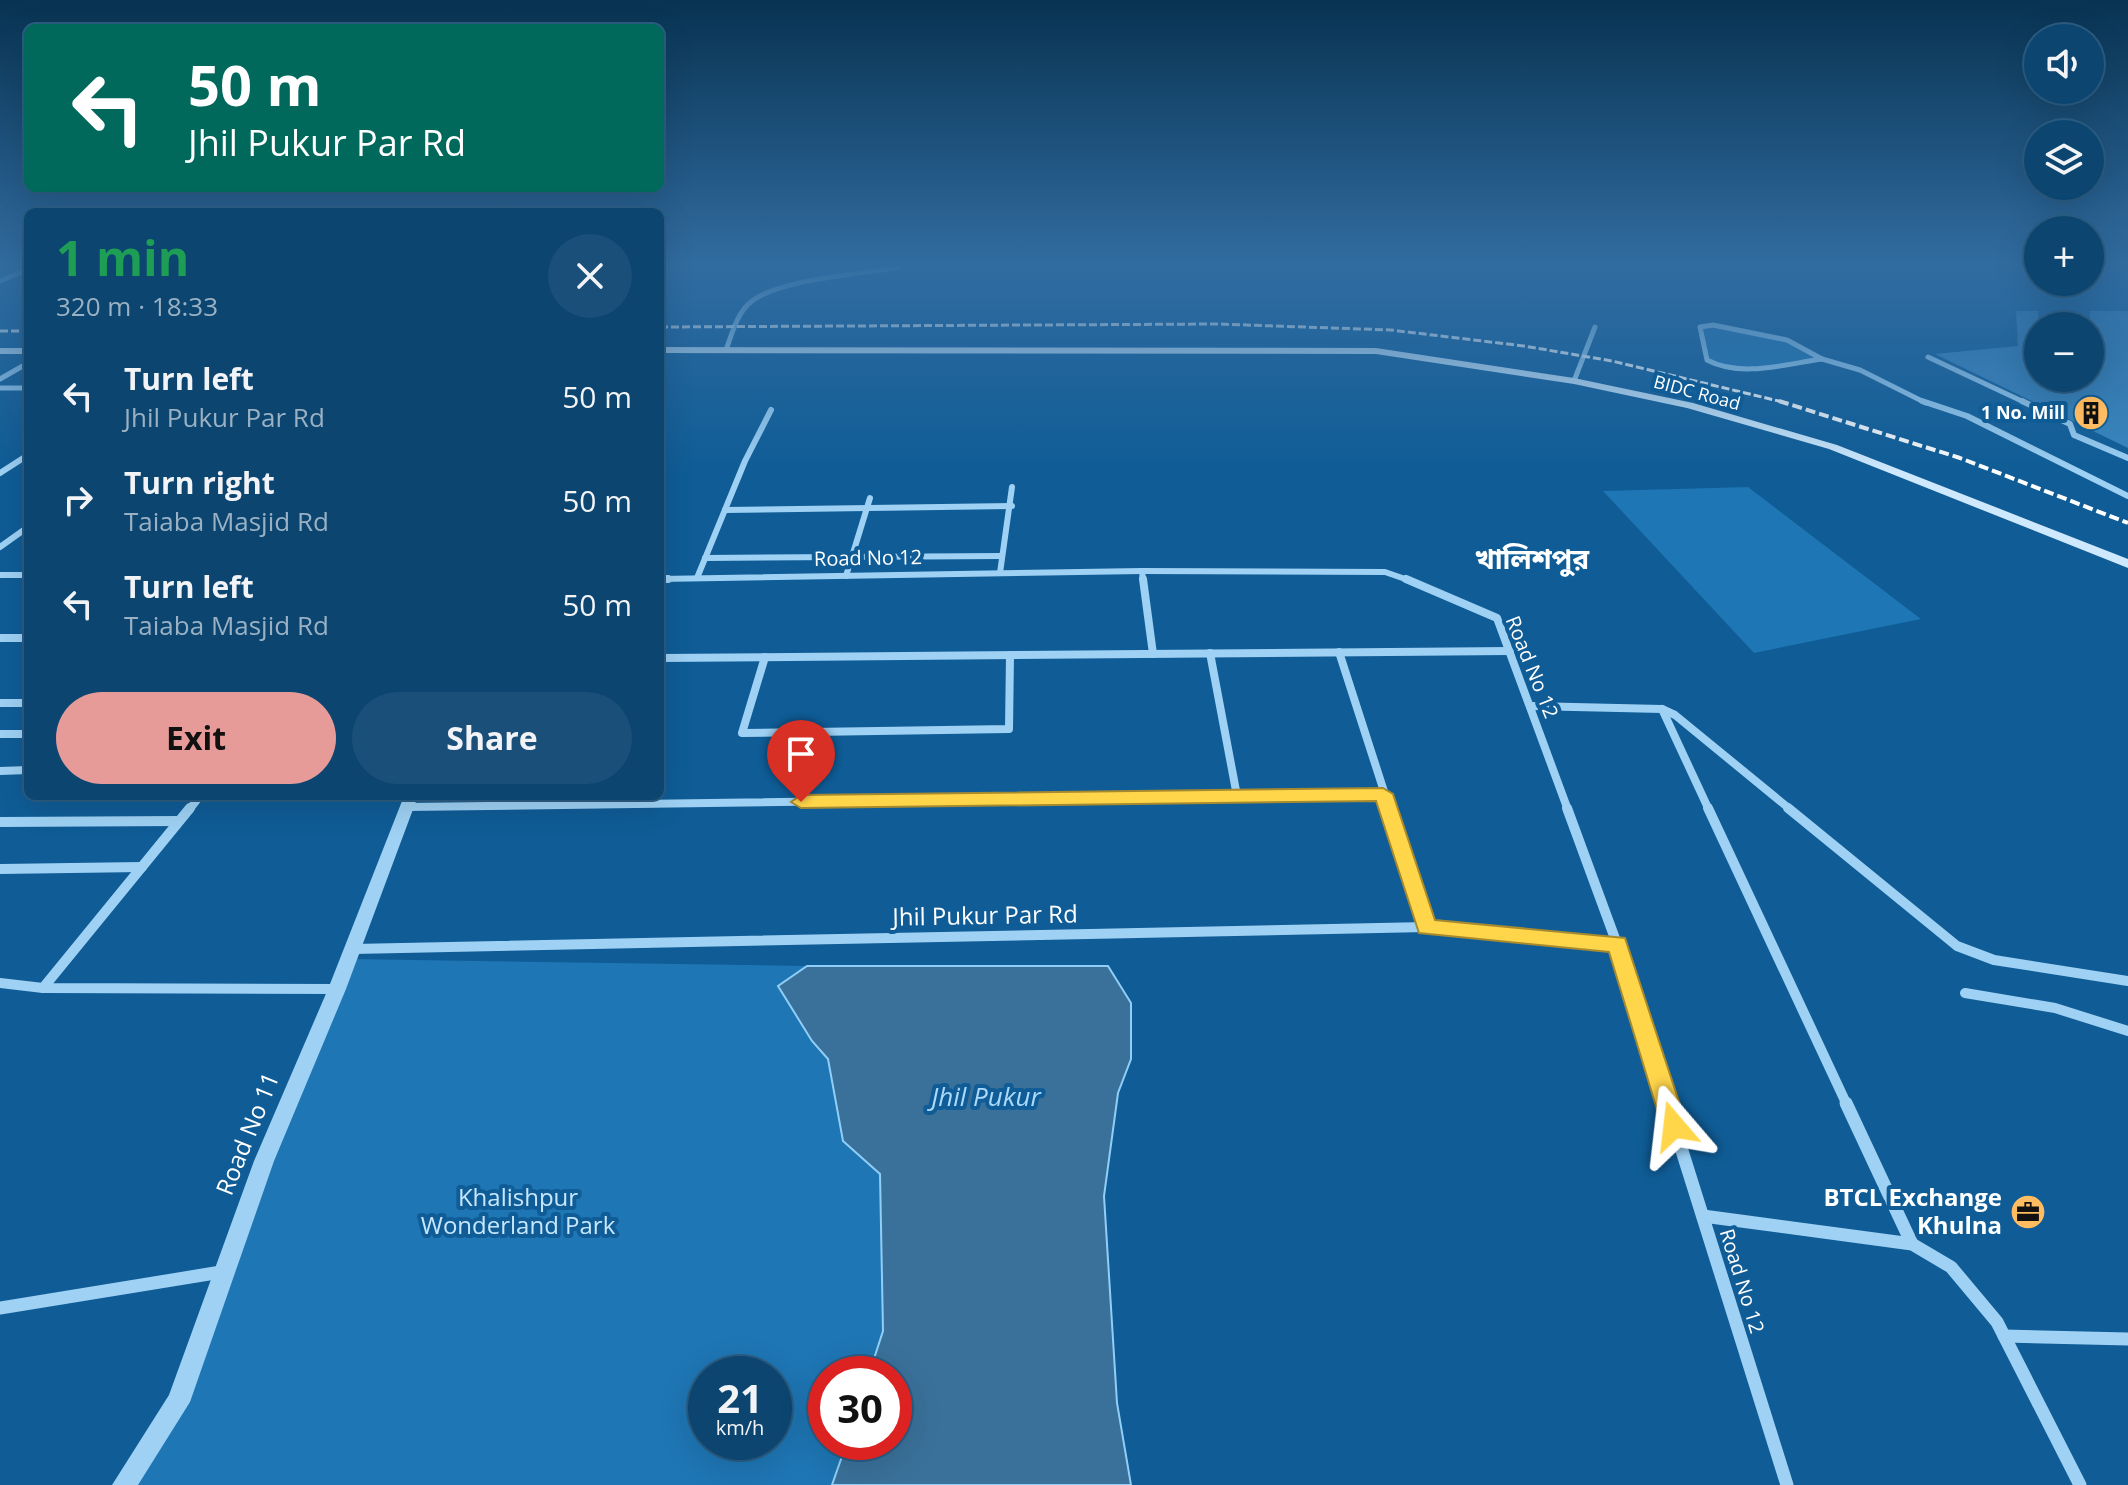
<!DOCTYPE html>
<html lang="en">
<head>
<meta charset="utf-8">
<style>
	:root { --surface:#0b4570; --page:#194f78; --text:#f1f3f6; --muted:#9ab1c3; --line:#2b5d83; --accent:#e69b98 }
	body { margin:0; font-family:"Open Sans","Noto Sans Bengali",sans-serif; background:var(--page); color:var(--text); height:100vh; display:flex; flex-direction:column; font-size:30px; white-space:nowrap }
	* { box-sizing:border-box; margin:0 }
	p { font-size:26px; color:var(--muted) }
	.icon { flex:none; width:44px; height:44px; fill:none; stroke:currentColor; stroke-width:2; stroke-linecap:round; stroke-linejoin:round }
	.map { position:relative; flex:1; overflow:hidden }
	.sheet { position:absolute; left:24px; top:208px; width:640px; height:592px; display:flex; flex-direction:column; background:var(--surface); border-radius:12px; box-shadow:0 8px 32px #0002,0 0 0 2px var(--line) }
	.sheet>* { flex:none }
	.guide { position:absolute; left:24px; top:24px; width:640px; height:168px; border-radius:12px; box-shadow:0 8px 32px #0002,0 0 0 2px var(--line); background:#00695c; color:#fff; overflow:hidden }
	.fabs { position:absolute; left:2024px; top:24px; display:grid; gap:16px }
	.fabs a { display:grid; place-items:center; width:80px; height:80px; border-radius:50%; background:var(--surface); box-shadow:0 8px 32px #0002,0 0 0 2px var(--line); font-size:40px }
	.speed { position:absolute; left:688px; top:1356px; display:flex; gap:16px; font-size:40px; font-weight:700; text-align:center }
	.speed>* { display:grid; place-content:center; width:104px; height:104px; border-radius:50%; background:var(--surface); box-shadow:0 8px 32px #0002,0 0 0 2px var(--line); line-height:1 }
	.speed small { font-size:20px; font-weight:400 }
	.speed .limit { border:12px solid #d22; background:#fff; color:#111 }
	.pin { position:absolute; display:grid; place-items:center; width:68px; height:68px; color:#fff; margin:-82px -34px; border-radius:50% 50% 50% 0; rotate:-45deg; box-shadow:0 0 8px #0007 }
	.pin .icon { rotate:45deg }
	.me { position:absolute; width:88px; margin:-44px; rotate:343deg; stroke-linejoin:round; filter:drop-shadow(0 0 6px #0008) }
	.turn { display:flex; align-items:center; gap:28px; height:168px; padding:0 32px; font-size:36px }
	.turn .icon { width:104px; height:104px; stroke-width:2.5 }
	.turn b { display:block; font-size:56px; line-height:68px }
	.round { display:grid; place-items:center; flex:none; width:84px; height:84px; border-radius:42px; background:var(--page) }
	.head { display:flex; align-items:center; justify-content:space-between; height:136px; padding:0 32px }
	h1 { font-size:48px; font-weight:700; line-height:60px; color:#1e9e55 }
	.action { display:flex; gap:16px; margin-top:auto; padding:16px 32px }
	.action a { flex:1; height:92px; border-radius:48px; background:var(--accent); color:#111; font-size:32px; font-weight:700; line-height:92px; text-align:center }
	.action a+a { background:var(--page); color:var(--text) }
	ul { padding:0; list-style:none }
	li { display:flex; align-items:center; gap:24px; height:104px; padding:0 32px }
	li div { flex:1 }
	li b { display:block; font-size:30px }
	li em { font-style:normal }
	.map>svg:first-child { display:block }
	.green { fill:#1e76b4; fill-rule:evenodd }
	.water { fill:#3a719a; stroke:#90cef8; stroke-width:2 }
	.building { fill:#3886bf }
	.lines { fill:none; stroke-linecap:round; stroke-linejoin:round }
	.minor-far4 { stroke:#9ed1f4; stroke-width:5 }
	.minor-far3 { stroke:#9ed1f4; stroke-width:6 }
	.minor-far2 { stroke:#9ed1f4; stroke-width:8 }
	.minor-far1 { stroke:#9ed1f4; stroke-width:10 }
	.minor { stroke:#9ed1f4; stroke-width:13 }
	.tertiary { fill:#9ed1f4; fill-rule:evenodd }
	.secondary { fill:#cee9fd; fill-rule:evenodd }
	.rail-far1 { stroke:#fff; stroke-width:3; stroke-dasharray:8 3; stroke-linecap:butt }
	.rail { stroke:#fff; stroke-width:4; stroke-dasharray:10 4; stroke-linecap:butt }
	.route { fill:#ffd54a; stroke:#a68a30; stroke-width:2 }
	.labels { text-anchor:middle; stroke-width:8; stroke-linejoin:round; paint-order:stroke }
	.far-street-label { font-size:18px; fill:#fff; stroke:#0f5c96 }
	.far-poi-label { font-size:18px; font-weight:bold; fill:#fff; stroke:#0f5c96; text-anchor:end }
	.street-label { font-size:20px; fill:#fff; stroke:#0f5c96 }
	.near-street-label { font-size:24px; fill:#fff; stroke:#0f5c96 }
	.near-park-label { font-size:24px; fill:#c6e7fe; stroke:#0f5c96 }
	.near-poi-label { font-size:24px; font-weight:bold; fill:#fff; stroke:#0f5c96; text-anchor:end }
	.near-water-label { font-size:26px; font-style:italic; fill:#abdafb; stroke:#0f5c96 }
	.district-label { font-size:28px; font-weight:bold; fill:#fff; stroke:#0f5c96 }
</style>
</head>
<body>
<div class="map">
<svg width="2128" height="1485" viewBox="0 0 2128 1485">
	<rect width="100%" height="100%" fill="#0f5c96"/>
	<g class="green">
		<path d="M1703,325L1782,338L1822,359L1737,370L1707,360L1700,326Z"/>
		<path d="M1748,487L1921,619L1754,653L1603,491Z"/>
		<path d="M349,959L807,966L779,986L812,1041L828,1059L843,1141L880,1173L883,1331L869,1374H826V1442H847L832,1485H120L178,1401ZM706,1374H774V1442H706Z"/>
	</g>
	<path class="water" d="M807,966H1108L1131,1003V1059L1118,1093L1104,1196L1117,1403L1131,1485H832L847,1442H894V1374H869L883,1331L880,1174L843,1141L828,1059L812,1041L778,986Z"/>
	<path class="building" d="M2016,311H2038V378H2090V311H2128V448L1935,354L2018,346Z"/>
	<g class="lines">
		<g class="minor-far4">
			<path d="M0,281L28,269"/>
			<path d="M1713,325L1787,340L1822,359C1785,364 1741,378 1707,360L1700,327Z"/>
			<path d="M726,350C732,334 737,312 752,301C781,279 860,274 897,268L901,264"/>
			<path d="M1928,357L2026,403"/>
			<path d="M1822,359L1860,370L1926,403"/>
			<path d="M0,379L28,363"/>
			<path d="M1574,381L1595,327"/>
			<path d="M0,388H28"/>
		</g>
		<g class="minor-far3">
			<path d="M1922,401L1967,416L2128,496"/>
			<path d="M2022,401L2070,424L2074,435L2128,458"/>
			<path d="M0,473L28,455"/>
			<path d="M725,510L1012,506"/>
			<path d="M0,547L28,527"/>
			<path d="M705,558L1002,556"/>
			<path d="M1142,571L1143,581"/>
			<path d="M1000,573L1012,487"/>
			<path d="M0,575H28"/>
			<path d="M846,576L870,498"/>
			<path d="M697,578L745,461L771,410"/>
			<path d="M660,579L1142,571L1385,572L1411,581"/>
		</g>
		<g class="minor-far2">
			<path d="M660,579H668"/>
			<path d="M1143,579L1153,654"/>
			<path d="M1406,579L1497,618L1568,810"/>
			<path d="M0,638H28"/>
			<path d="M1339,652L1390,810"/>
			<path d="M1210,653L1237,796"/>
			<path d="M765,657L742,733L1009,729L1010,655"/>
			<path d="M660,658L1510,651"/>
			<path d="M0,703H28"/>
			<path d="M1530,706L1662,709L1709,810"/>
			<path d="M1662,709L1675,715L1791,810"/>
			<path d="M0,734H28"/>
			<path d="M0,771L28,770"/>
			<path d="M407,807L1383,794"/>
			<path d="M189,810L200,796"/>
		</g>
		<g class="minor-far1">
			<path d="M1389,808L1427,927"/>
			<path d="M1567,808L1617,944L1668,1105"/>
			<path d="M1708,808L1847,1105"/>
			<path d="M1788,808L1957,946L1994,960L2128,981"/>
			<path d="M0,822L179,821"/>
			<path d="M0,869L142,867"/>
			<path d="M353,949L1427,927L1617,944"/>
			<path d="M0,983L43,988L337,989"/>
			<path d="M43,988L190,808"/>
			<path d="M1965,993L2055,1008L2128,1031"/>
		</g>
		<g class="minor">
			<path d="M1667,1103L1787,1485"/>
			<path d="M1846,1103L1912,1244"/>
			<path d="M1703,1216L1912,1244L1951,1267L1997,1322L2080,1485"/>
			<path d="M0,1308L221,1272"/>
			<path d="M2004,1336L2128,1339"/>
		</g>
		<path class="tertiary" d="M404,796H418L346,989L274,1161L190,1402L138,1485H112L169,1395L254,1161L328,989Z"/>
		<g class="secondary">
			<path d="M660,347L1376,348L1574,378L1693,403L1837,445L2128,559V568L1829,449L1687,408L1574,384L1376,354L660,353Z"/>
			<rect x="0" y="348" width="28" height="6"/>
		</g>
		<g class="rail-far1">
			<path d="M660,327L1218,324L1391,330L1524,346L1612,361L1787,403"/>
			<path d="M0,331H28"/>
		</g>
		<path class="rail" d="M1779,401L1960,458L2128,523"/>
	</g>
	<linearGradient id="sky" x2="0" y2="1"><stop stop-color="#083352"/><stop offset="0.56" stop-color="#316ca0"/><stop offset="1" stop-color="#316ca0" stop-opacity="0"/></linearGradient>
	<rect width="2128" height="472" fill="url(#sky)"/>
	<path class="route" d="M1383,788L1393,794L1435,920L1625,938L1687,1126L1683,1134L1674,1137L1665,1134L1662,1126L1609,952L1419,933L1376,801L801,808L791,802L801,795Z"/>
	<defs>
		<symbol id="building-disc" viewBox="-11 -11 22 22"><circle r="9.5" fill="#ffbc61" stroke="#0f5c96"/><path d="M-4-6H4V6H1V3H-1V6H-4ZM-2.5-4.3h1.7v1.8h-1.7ZM.8-4.3h1.7v1.8H.8ZM-2.5-1h1.7V.8h-1.7ZM.8-1h1.7V.8H.8Z" fill="#111"/></symbol>
		<symbol id="office-disc" viewBox="-11 -11 22 22"><circle r="9.5" fill="#ffbc61" stroke="#0f5c96"/><path d="M-6-3h4V-5.5h4V-3h4V5H-6ZM-1-4.5V-3h2v-1.5ZM-6 0V1H6V0Z" fill="#111"/></symbol>
	</defs>
	<g fill-rule="evenodd">
		<use href="#building-disc" x="2071" y="393" width="40" height="40"/>
		<use href="#office-disc" x="2008" y="1192" width="40" height="40"/>
	</g>
	<g class="labels">
		<g class="far-street-label">
			<text transform="translate(1697 393) rotate(15)" y="6">BIDC Road</text>
		</g>
		<g class="far-poi-label">
			<text x="2065" y="419">1 No. Mill</text>
		</g>
		<g class="street-label">
			<text transform="translate(868 558) rotate(-1)" y="7">Road No 12</text>
			<text transform="translate(1532 667) rotate(68)" y="7">Road No 12</text>
			<text transform="translate(1742 1281) rotate(73)" y="7">Road No 12</text>
		</g>
		<g class="near-street-label">
			<text transform="translate(985 916) rotate(-1)" y="8">Jhil Pukur Par Rd</text>
			<text transform="translate(248 1134) rotate(-68)" y="8">Road No 11</text>
		</g>
		<g class="near-park-label">
			<text x="518" y="1206">Khalishpur<tspan x="518" dy="28">Wonderland Park</tspan></text>
		</g>
		<g class="near-poi-label">
			<text x="2002" y="1206">BTCL Exchange<tspan x="2002" dy="28">Khulna</tspan></text>
		</g>
		<g class="near-water-label">
			<text x="986" y="1106">Jhil Pukur</text>
		</g>
		<g class="district-label">
			<text x="1532" y="569">খালিশপুর</text>
		</g>
	</g>
</svg>
<div class="fabs">
<a><svg class="icon" aria-label="sound" viewBox="0 0 24 24"><path d="M4 9h4l5-4v14l-5-4H4zM17 9q2 3 0 6"/></svg></a>
<a><svg class="icon" aria-label="layers" viewBox="0 0 24 24"><path d="M12 4l9 5-9 5-9-5zM3 14l9 5 9-5"/></svg></a>
<a>+</a>
<a>−</a>
</div>
<div class="speed"><div>21<small>km/h</small></div><div class="limit">30</div></div>
<div class="pin" style="left:801px;top:802px;background:#d93025"><svg class="icon" aria-label="arrive" viewBox="0 0 24 24"><path d="M6 21V4h12l-3 4 3 4H6"/></svg></div>
<svg class="me" style="left:1674px;top:1126px" viewBox="-20 -20 40 40"><path d="M0-17L14 15 0 8-14 15z" fill="#ffd54a" stroke="#fff" stroke-width="4"/></svg>
<div class="guide">
<div class="turn"><svg class="icon" aria-label="left" viewBox="0 0 24 24"><path d="M17 20v-9H6M10 6l-5 5 5 5"/></svg><div><b>50 m</b>Jhil Pukur Par Rd</div></div>
</div>
<section class="sheet">
<div class="head"><div><h1>1 min</h1><p>320 m · 18:33</p></div><a class="round"><svg class="icon" aria-label="close" viewBox="0 0 24 24"><path d="M6 6l12 12M18 6L6 18"/></svg></a></div>
<ul>
<li><svg class="icon" aria-label="left" viewBox="0 0 24 24"><path d="M17 20v-9H6M10 6l-5 5 5 5"/></svg><div><b>Turn left</b><p>Jhil Pukur Par Rd</p></div><em>50 m</em></li>
<li><svg class="icon" aria-label="right" viewBox="0 0 24 24"><path d="M7 20v-9h11M14 6l5 5-5 5"/></svg><div><b>Turn right</b><p>Taiaba Masjid Rd</p></div><em>50 m</em></li>
<li><svg class="icon" aria-label="left" viewBox="0 0 24 24"><path d="M17 20v-9H6M10 6l-5 5 5 5"/></svg><div><b>Turn left</b><p>Taiaba Masjid Rd</p></div><em>50 m</em></li>
</ul>
<div class="action"><a>Exit</a><a>Share</a></div>
</section>
</div>
</body>
</html>
